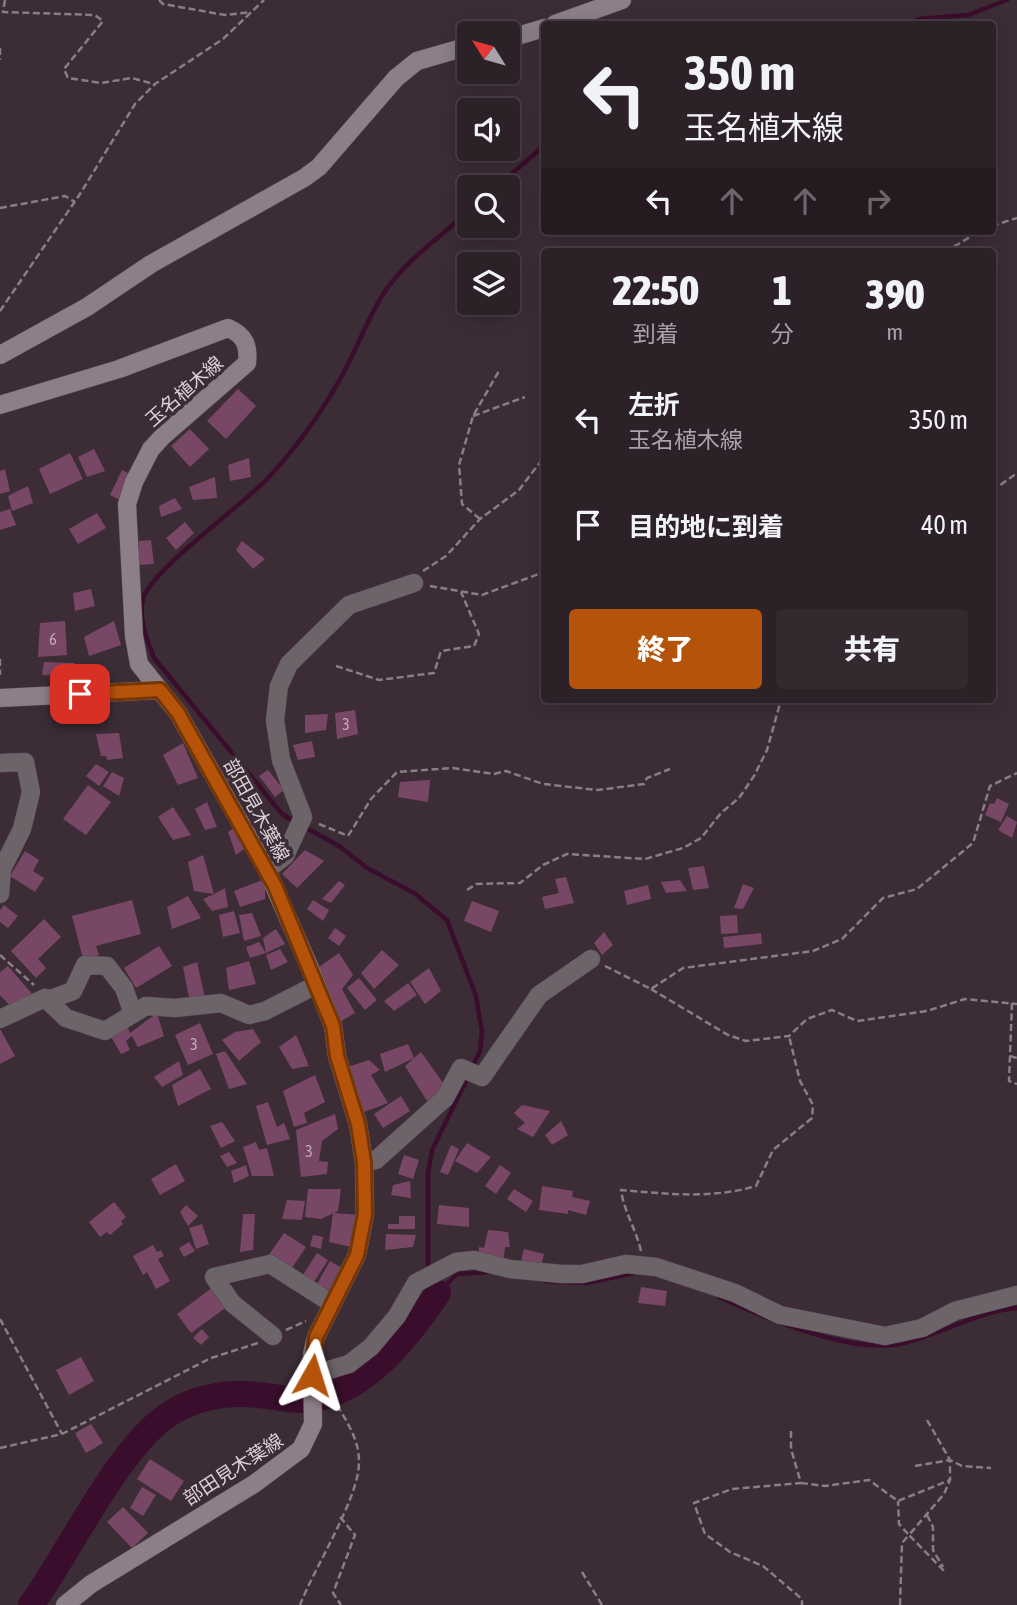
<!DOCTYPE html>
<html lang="ja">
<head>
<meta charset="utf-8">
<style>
	:root { --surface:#2d2128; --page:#352930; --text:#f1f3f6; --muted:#a7a3a8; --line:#483e45; --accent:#b45309 }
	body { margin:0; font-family:"Asap Condensed","Noto Sans JP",sans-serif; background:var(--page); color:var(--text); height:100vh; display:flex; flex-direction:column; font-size:26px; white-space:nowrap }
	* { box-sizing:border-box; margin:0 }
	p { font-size:23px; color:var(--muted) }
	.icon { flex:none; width:38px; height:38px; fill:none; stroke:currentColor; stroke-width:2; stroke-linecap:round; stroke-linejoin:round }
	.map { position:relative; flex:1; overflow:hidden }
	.sheet { position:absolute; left:541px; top:248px; width:455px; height:455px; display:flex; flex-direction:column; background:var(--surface); border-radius:7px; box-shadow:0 4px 18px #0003,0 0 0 2px var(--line) }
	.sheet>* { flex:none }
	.guide { position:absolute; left:541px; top:21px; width:455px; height:214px; border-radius:7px; box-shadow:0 4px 18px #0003,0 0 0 2px var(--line); background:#2d2128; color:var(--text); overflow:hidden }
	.needle { width:46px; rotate:307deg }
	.tools { position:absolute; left:457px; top:21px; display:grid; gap:14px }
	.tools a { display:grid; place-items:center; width:63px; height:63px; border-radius:7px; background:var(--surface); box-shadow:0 4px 18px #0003,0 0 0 2px var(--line); font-size:35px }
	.pin { position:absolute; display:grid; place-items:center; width:60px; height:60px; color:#fff; margin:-30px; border-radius:14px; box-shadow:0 4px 10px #0006 }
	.me { position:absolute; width:77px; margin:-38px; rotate:6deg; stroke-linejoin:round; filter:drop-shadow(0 0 5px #0008) }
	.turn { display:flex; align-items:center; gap:24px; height:147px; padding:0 28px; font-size:32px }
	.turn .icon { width:91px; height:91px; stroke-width:2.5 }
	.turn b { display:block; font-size:49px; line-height:60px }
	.lanes { display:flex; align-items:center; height:66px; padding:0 28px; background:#0003; justify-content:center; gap:35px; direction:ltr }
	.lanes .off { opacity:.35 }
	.eta { display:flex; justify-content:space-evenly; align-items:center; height:119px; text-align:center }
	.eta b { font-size:42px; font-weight:800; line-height:49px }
	.cta { display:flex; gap:14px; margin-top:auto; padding:14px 28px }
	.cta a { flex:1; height:80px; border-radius:7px; background:var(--accent); color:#fff; font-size:28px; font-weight:800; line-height:80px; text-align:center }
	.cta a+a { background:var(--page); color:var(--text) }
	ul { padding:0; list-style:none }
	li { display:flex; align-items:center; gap:21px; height:105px; padding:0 28px }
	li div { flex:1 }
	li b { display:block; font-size:26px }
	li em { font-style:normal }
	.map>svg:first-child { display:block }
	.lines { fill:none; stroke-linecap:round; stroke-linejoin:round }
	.stream { stroke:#390d2b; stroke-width:4.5 }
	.river { stroke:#390d2b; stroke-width:26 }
	.building { fill:#784766 }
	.street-casing { stroke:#594a53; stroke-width:19 }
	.secondary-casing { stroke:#594a53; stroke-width:19 }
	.path { stroke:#8b7d85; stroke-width:2.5; stroke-dasharray:7 3.5; stroke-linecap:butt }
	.street { stroke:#6c6469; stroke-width:18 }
	.secondary { stroke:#8d7f87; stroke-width:18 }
	.route-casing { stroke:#753606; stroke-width:18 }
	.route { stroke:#b45309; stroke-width:12 }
	.labels { text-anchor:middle; stroke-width:7; stroke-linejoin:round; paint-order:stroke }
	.number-label { font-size:16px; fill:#c3aebb }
	.street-label { font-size:19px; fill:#dcd1d7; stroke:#3c2c36 }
</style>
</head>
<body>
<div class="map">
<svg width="1017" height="1605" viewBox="0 0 1017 1605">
	<rect width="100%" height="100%" fill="#3c2c36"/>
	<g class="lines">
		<g class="stream">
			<path d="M906,24L919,19L968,15L1007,0"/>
			<path d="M496,187L544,146"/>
			<path d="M295,822L282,814L154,658C147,641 137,615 144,596C155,568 241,506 267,479C297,447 323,411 344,372C357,348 367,320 382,296C402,263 440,237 469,211"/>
			<path d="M303,826L339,846L367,868L414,893L447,920L476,996L482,1032L480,1051L472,1067"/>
			<path d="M428,1270V1173L432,1150L469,1075"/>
			<path d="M546,1281L586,1283L634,1273"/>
			<path d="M431,1282L438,1293L457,1274L489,1272"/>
			<path d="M719,1297C765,1318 854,1356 904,1343C941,1334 979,1311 1017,1308"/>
		</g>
		<path class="river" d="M31,1605C69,1553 120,1444 171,1413C197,1397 228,1392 258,1395C274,1396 290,1401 306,1400C364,1395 408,1337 438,1293"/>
	</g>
	<g class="building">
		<path d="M191,384L200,397L171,419L161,406Z"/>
		<path d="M238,389L256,406L226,439L207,421Z"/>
		<path d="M190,429L209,449L190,467L171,446Z"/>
		<path d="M94,449L105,471L87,477L78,457Z"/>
		<path d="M70,453L83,479L50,494L39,469Z"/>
		<path d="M249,458L251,477L230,481L228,465Z"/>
		<path d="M5,469L10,491L0,494V471Z"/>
		<path d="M122,470L132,475L120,500L110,495Z"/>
		<path d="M215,477L217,498L193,500L189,487Z"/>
		<path d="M28,486L33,503L12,511L8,496Z"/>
		<path d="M175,498L182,509L161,517L159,506Z"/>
		<path d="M10,509L16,525L0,530V512Z"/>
		<path d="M97,513L106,528L78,544L69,529Z"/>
		<path d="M185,522L194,533L176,550L166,538Z"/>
		<path d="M151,540L154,564L138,565L139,541Z"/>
		<path d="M242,541L265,559L253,569L236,550Z"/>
		<path d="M91,589L95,606L75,611L73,593Z"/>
		<path d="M65,621L67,655L38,657L40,623Z"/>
		<path d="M114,621L121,645L89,656L84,637Z"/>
		<path d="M44,662L75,663L66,676L42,675Z"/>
		<path d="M355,710L358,734L337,739L335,713Z"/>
		<path d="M328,714L326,730L305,733V715Z"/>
		<path d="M119,733L123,758L107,760L106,756H101L96,734Z"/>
		<path d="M312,741L315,757L298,760L293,745Z"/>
		<path d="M183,743L198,778L178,785L163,755Z"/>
		<path d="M229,762L246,779L235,787L217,770Z"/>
		<path d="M96,764L109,772L99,786L86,776Z"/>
		<path d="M268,770L284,790L275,797L259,776Z"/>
		<path d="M112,772L124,778L119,796L103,786Z"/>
		<path d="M430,780L428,802L398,797L400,782Z"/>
		<path d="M88,785L111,802L86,835L63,819Z"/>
		<path d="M997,798L1009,804L1001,822L985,815L990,803L994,804Z"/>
		<path d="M207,802L217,827L205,830L195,809Z"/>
		<path d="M173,807L191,835L173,840L158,817Z"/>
		<path d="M1007,816L1017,822L1012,838L998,830Z"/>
		<path d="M235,827L248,846L236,855L228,832Z"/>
		<path d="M305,850L324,861L297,888L282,874Z"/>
		<path d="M25,851L39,860L33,871L44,878L35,892L10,876Z"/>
		<path d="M203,855L214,894L225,888L228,907L212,911L203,899L214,894L194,891L188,862Z"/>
		<path d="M704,866L709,888L693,890L688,868Z"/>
		<path d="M566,877L574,903L545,909L542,897L559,893L555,879Z"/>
		<path d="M265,879V899L240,907L234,891Z"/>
		<path d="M680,880L687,891L666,893L661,882Z"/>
		<path d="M339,881L345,885L331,903L322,899Z"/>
		<path d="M743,884L754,888L743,909L734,908Z"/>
		<path d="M648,885L651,899L627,905L624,891Z"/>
		<path d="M188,896L201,918L172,929L167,907Z"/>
		<path d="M132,900L141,934L96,946L99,955L83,959L72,916Z"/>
		<path d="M313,900L329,910L323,921L307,909Z"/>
		<path d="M472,901L499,911L491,932L464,921Z"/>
		<path d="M4,905L18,916L8,928L0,922V910Z"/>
		<path d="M234,911L240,933L223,937L219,915Z"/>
		<path d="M252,913L261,936L244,941L239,915Z"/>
		<path d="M737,915L738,933L721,934L720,916Z"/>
		<path d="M44,919L61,937L38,959L46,968L36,978L11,951Z"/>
		<path d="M335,928L346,936L339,946L328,938Z"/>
		<path d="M276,929L285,944L266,953L263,938Z"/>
		<path d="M604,932L613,945L602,955L594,943Z"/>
		<path d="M761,933L762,944L724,948L723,937Z"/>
		<path d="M259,942L266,953L250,958L246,947Z"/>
		<path d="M159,946L172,966L136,988L124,968Z"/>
		<path d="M280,949L288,962L271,970L266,955Z"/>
		<path d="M382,950L399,965L374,989L361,973Z"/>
		<path d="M339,953L353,975L342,989L355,1013L340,1022L313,971Z"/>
		<path d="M249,961L256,984L229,990L226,968Z"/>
		<path d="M197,962L205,998L190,1002L183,967Z"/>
		<path d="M8,966L33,995L15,1011L0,995V972Z"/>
		<path d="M429,968L441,991L425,1004L410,982Z"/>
		<path d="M359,978L377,1000L365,1010L347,988Z"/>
		<path d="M408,983L417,995L394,1011L384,1001Z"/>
		<path d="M157,1013L164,1036L138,1047L132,1036L126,1041L130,1050L121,1054L110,1035L127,1025L130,1033Z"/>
		<path d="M200,1023L213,1054L188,1065L175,1035Z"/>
		<path d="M0,1029L15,1056L0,1064Z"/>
		<path d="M253,1029L261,1042L239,1061L222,1040L235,1032Z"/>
		<path d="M296,1035L309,1066L292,1069L279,1047Z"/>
		<path d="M408,1044L414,1058L385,1072L380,1054Z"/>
		<path d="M225,1051L247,1084L229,1089L216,1054Z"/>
		<path d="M421,1052L446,1087L427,1101L405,1066Z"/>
		<path d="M369,1060L380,1070L371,1075L388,1103L364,1112L345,1068Z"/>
		<path d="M179,1061L183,1075L162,1087L154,1077Z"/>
		<path d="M200,1069L211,1089L178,1106L172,1085Z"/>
		<path d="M315,1075L325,1102L304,1113L307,1123L294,1127L283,1091Z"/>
		<path d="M401,1096L410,1111L383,1128L374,1114Z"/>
		<path d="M268,1102L277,1127L284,1123L290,1139L267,1145L256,1106Z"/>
		<path d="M522,1105L550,1111L533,1137L517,1129L525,1123L514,1113Z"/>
		<path d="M335,1114L338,1129L322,1141L319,1161L328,1162L327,1174L301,1177L296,1130Z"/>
		<path d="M561,1121L568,1135L552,1145L545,1135Z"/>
		<path d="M222,1122L235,1141L221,1148L210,1126Z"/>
		<path d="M256,1142L259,1150L267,1148L274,1176H252L243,1147Z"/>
		<path d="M467,1143L491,1157L477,1173L455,1161Z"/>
		<path d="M451,1145L459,1149L448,1175L440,1172Z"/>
		<path d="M229,1152L237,1163L227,1167L220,1156Z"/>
		<path d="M404,1155L419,1160L413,1179L398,1174Z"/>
		<path d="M176,1164L185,1181L160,1195L151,1179Z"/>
		<path d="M246,1165L249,1176L234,1183L231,1171Z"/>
		<path d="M500,1165L511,1173L496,1194L485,1186Z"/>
		<path d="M410,1181L411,1198L391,1195L393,1185Z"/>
		<path d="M542,1186L573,1191L572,1197L590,1201L586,1215L568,1210V1214L539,1210Z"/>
		<path d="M308,1189H341L338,1211L321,1219L305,1217Z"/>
		<path d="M514,1189L533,1201L526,1212L507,1199Z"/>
		<path d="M287,1200L305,1201L302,1220L282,1219Z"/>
		<path d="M114,1202L126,1217L121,1221L123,1224L110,1235L107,1232L100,1237L89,1222Z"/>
		<path d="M186,1205L198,1216L188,1226L180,1212Z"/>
		<path d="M439,1205L469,1208V1227L437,1224Z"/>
		<path d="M333,1213L360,1215L352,1247L329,1242Z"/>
		<path d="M243,1214H255L253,1250L240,1252Z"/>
		<path d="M399,1216H415V1229H388V1224H399Z"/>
		<path d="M202,1224L209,1244L196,1249L189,1228Z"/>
		<path d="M488,1230L508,1232L510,1247H505L503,1267L478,1261L479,1247L484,1248Z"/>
		<path d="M284,1233L306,1247L290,1271L268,1256Z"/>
		<path d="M386,1234L416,1235L413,1247L385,1250Z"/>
		<path d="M313,1235L323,1237L321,1249L310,1246Z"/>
		<path d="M189,1242L195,1251L184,1257L179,1248Z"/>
		<path d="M153,1245L157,1252L161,1250L164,1256L158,1259L170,1281L156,1289L147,1272L143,1275L133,1256Z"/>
		<path d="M524,1249L544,1254L540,1270L520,1265Z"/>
		<path d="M317,1253L328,1260L314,1282L303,1275Z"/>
		<path d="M330,1261L342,1268L330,1291L317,1284Z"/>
		<path d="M213,1287L228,1306L191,1333L177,1314Z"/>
		<path d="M641,1287L667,1291L665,1306L638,1303Z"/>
		<path d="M202,1329L209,1337L201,1345L193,1338Z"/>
		<path d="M81,1357L94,1381L69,1395L56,1370Z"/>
		<path d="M91,1424L103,1443L86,1453L75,1433Z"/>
		<path d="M150,1459L184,1481L171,1501L137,1479Z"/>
		<path d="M142,1487L156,1495L143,1516L130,1508Z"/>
		<path d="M123,1507L148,1533L132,1548L107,1522Z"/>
	</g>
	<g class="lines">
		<defs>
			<g id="street">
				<path d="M0,763L25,762L31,792L22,829L2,869L0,894"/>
				<path d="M267,870L285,856L303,817L281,760L275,720L279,686L289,664L349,605L414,583"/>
				<path d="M48,1000L73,991L85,965L107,966L124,988L133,1014"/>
				<path d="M0,1019L45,998L66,1018L105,1031L146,1006L175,1008L221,1003L249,1015L265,1011L316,985"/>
				<path d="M364,1162L376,1160L445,1098L461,1068L482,1077L539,995L591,959"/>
				<path d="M273,1336L232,1303L214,1277L270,1264L331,1303"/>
				<path d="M312,1375L349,1364L371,1347L397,1316L416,1283L456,1262L474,1260L510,1269L562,1274H582L626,1264L656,1267L735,1293L780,1315L885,1336L922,1328L955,1311L1017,1295"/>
			</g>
			<g id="secondary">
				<path d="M555,24L622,0"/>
				<path d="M508,39L544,28"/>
				<path d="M0,355L87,307L151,264L304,178L319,167L396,78L417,61L469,46"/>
				<path d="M0,405L119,369L228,328C245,335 249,346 247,363L163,436L151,449L134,482L127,504L134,636L139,664L178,713L267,870L309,966L333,1026L337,1056L358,1124L364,1162L365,1214L357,1255L316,1337L312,1354L313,1424L301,1449L254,1484L91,1584L65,1605"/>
				<path d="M0,698L160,690"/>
			</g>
		</defs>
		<use href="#street" class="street-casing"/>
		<use href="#secondary" class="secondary-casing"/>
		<g class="path">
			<path d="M5,0L3,12L95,15L103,21L64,69L68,78L101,83L132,78L154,84"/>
			<path d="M159,0L163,4L225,15L251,12"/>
			<path d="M0,48V60"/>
			<path d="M0,208L65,196L75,202"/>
			<path d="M992,226L1017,218"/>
			<path d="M945,252L980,231"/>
			<path d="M0,311L80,194L135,104L155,84L223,39L264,0"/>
			<path d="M473,416L525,397"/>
			<path d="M992,491L1017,473"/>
			<path d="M480,519L462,504L459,465L473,416L499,371"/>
			<path d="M423,571L446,556L480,519L519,490L544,457"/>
			<path d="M430,586L482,595L544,572"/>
			<path d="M0,659V675"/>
			<path d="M336,666L379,680L434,673L441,651L474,646L479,634L461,592"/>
			<path d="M319,824L348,836L371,799L397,772L453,768L494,774L506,771L543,784L598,790L644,784L647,778L670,769"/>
			<path d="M467,890L476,884L520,883L543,865L567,854L645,859L683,848L701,838L721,813L739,798L754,776L767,750L781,700"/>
			<path d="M0,955L34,985"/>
			<path d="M605,966L651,989L683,968L813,951L842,939L883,898L917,889L973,843L990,786L1017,773"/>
			<path d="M651,989L728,1035L746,1041L789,1036L807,1019L832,1010L857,1021L927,1011L965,999L1017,1004"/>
			<path d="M1012,1003L1009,1081L1017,1084"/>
			<path d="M1010,1056L1017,1058"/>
			<path d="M641,1251C636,1229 624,1212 621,1190C667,1194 712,1199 756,1186L773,1150L812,1118L813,1105L800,1081L789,1036"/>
			<path d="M0,1319L62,1434"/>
			<path d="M286,1330L306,1321"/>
			<path d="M927,1420L950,1460V1480"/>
			<path d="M791,1431V1449L801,1483L732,1489L694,1503L705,1534L730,1552L763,1566L802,1599V1605"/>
			<path d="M0,1448L62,1434L211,1358L258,1343"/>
			<path d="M915,1466L950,1460L962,1466L991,1468"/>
			<path d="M801,1483L825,1486L869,1480L898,1501L950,1480L944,1494L909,1535L899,1524L898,1501"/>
			<path d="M927,1515L933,1527V1550L943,1567"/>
			<path d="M340,1517L355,1535L333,1593L341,1605"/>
			<path d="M582,1572L602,1605"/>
			<path d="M300,1605C314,1568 360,1497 359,1461C359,1439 346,1420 335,1402L329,1404"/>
			<path d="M900,1605L902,1543L909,1535L946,1573"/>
		</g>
		<use href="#street" class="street"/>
		<use href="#secondary" class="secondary"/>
	</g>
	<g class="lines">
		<defs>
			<path id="route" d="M80,694L160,690L178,713L275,886L333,1026L337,1056L358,1124L364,1162L365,1214L361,1234L357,1255L316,1337L312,1375"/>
		</defs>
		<use href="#route" class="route-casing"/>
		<use href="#route" class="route"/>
	</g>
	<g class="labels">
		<g class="number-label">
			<text x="53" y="645">6</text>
			<text x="346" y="730">3</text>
			<text x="194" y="1050">3</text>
			<text x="309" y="1157">3</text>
		</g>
		<g class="street-label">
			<text transform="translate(184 391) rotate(-41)" y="7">玉名植木線</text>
			<text transform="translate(257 810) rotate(61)" y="7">部田見木葉線</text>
			<text transform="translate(233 1469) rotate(-33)" y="7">部田見木葉線</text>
		</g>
	</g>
</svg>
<div class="tools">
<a><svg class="needle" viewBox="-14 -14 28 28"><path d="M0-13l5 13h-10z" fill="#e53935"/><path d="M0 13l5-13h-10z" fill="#a7a3a8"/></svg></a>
<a><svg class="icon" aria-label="sound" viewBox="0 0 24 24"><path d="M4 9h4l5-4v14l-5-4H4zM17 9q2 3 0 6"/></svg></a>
<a><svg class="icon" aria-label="search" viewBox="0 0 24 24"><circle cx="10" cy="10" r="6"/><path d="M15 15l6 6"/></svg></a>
<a><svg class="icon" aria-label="layers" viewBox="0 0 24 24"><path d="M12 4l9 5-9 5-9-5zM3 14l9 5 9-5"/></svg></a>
</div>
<div class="pin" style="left:80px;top:694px;background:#d93025"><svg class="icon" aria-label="arrive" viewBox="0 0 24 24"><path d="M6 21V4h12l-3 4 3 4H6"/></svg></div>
<svg class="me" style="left:312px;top:1375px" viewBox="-20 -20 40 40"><path d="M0-17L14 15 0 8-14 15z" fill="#b45309" stroke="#fff" stroke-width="4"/></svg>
<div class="guide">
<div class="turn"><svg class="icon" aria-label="left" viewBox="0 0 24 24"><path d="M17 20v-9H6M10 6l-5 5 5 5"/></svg><div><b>350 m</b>玉名植木線</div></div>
<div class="lanes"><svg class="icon" aria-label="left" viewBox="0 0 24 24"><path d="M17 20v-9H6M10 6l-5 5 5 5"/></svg><svg class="icon off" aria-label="ahead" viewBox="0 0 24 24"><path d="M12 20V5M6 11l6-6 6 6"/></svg><svg class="icon off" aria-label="ahead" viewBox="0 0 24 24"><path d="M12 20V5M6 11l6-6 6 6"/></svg><svg class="icon off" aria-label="right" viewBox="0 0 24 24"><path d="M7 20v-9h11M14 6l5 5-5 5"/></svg></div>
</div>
<section class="sheet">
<div class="eta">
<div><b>22:50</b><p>到着</p></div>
<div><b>1</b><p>分</p></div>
<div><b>390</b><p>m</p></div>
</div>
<ul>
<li><svg class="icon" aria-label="left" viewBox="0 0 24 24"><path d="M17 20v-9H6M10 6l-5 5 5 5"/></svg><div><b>左折</b><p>玉名植木線</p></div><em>350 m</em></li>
<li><svg class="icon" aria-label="arrive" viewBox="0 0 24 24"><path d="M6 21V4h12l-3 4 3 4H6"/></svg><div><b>目的地に到着</b></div><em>40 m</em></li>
</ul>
<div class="cta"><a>終了</a><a>共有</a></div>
</section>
</div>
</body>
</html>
